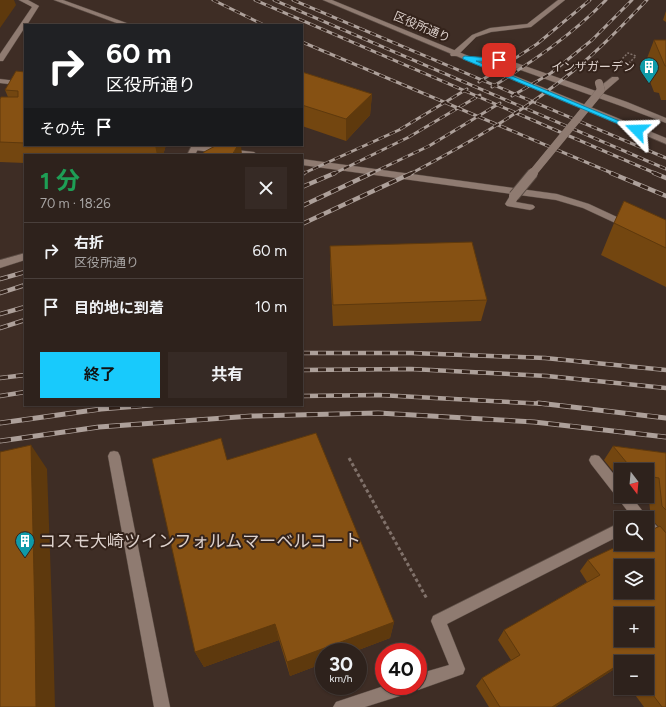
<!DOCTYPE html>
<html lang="ja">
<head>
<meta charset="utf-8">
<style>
	:root { --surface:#2e221c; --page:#362a25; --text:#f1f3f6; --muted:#a7a4a3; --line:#493f3b; --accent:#18cafc }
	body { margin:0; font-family:Figtree,"Noto Sans JP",sans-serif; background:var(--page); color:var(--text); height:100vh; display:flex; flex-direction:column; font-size:15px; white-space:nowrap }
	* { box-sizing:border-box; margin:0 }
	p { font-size:13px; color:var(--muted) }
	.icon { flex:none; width:22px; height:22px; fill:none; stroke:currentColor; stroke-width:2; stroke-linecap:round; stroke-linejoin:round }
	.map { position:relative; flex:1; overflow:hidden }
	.side { position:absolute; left:24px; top:154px; width:279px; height:252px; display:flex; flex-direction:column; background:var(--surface); border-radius:0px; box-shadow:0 1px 3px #0004,0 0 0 1px var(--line) }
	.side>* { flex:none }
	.banner { position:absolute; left:24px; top:24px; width:279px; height:122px; border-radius:0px; box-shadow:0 1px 3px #0004,0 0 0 1px var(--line); background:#202124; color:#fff; overflow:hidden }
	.needle { width:26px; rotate:164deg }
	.buttons { position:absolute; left:614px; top:463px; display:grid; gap:8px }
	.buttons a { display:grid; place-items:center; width:40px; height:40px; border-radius:0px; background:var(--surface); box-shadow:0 1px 3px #0004,0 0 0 1px var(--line); font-size:20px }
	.speed { position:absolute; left:315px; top:643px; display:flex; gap:8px; font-size:20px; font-weight:700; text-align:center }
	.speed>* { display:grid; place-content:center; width:52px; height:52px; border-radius:50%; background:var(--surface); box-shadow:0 1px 3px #0004,0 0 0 1px var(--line); line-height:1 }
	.speed small { font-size:10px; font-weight:400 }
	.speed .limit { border:6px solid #d22; background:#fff; color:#111 }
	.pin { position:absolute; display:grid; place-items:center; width:34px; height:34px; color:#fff; margin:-17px; border-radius:8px; box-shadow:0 2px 6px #0006 }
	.me { position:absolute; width:44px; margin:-22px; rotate:292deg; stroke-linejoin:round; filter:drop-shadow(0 0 3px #0008) }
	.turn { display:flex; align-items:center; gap:14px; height:84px; padding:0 16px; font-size:18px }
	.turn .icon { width:52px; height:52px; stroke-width:2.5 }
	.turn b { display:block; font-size:28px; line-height:34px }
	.then { display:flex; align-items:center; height:38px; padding:0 16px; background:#0003; gap:8px; font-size:15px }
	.round { display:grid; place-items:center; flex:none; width:42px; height:42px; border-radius:0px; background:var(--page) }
	.summary { display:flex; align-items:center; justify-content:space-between; height:68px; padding:0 16px }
	h1 { font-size:24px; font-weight:700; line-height:30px; color:#1e9e55 }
	.primary-button { display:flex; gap:8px; margin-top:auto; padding:8px 16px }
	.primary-button a { flex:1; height:46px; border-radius:0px; background:var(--accent); color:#111; font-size:16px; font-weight:700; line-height:46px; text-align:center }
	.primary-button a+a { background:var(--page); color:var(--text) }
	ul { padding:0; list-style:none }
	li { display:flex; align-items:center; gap:12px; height:56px; padding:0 16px; border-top:1px solid var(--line) }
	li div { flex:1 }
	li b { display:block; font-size:15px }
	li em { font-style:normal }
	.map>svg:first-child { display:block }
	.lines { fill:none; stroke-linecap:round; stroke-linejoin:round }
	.service-casing { stroke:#584a42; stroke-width:1 }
	.pedestrian-casing { stroke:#584a42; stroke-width:1 }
	.minor-casing { stroke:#584a42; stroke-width:1 }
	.tertiary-casing { stroke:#584a42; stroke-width:1 }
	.path-far1 { stroke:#80716a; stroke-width:1.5; stroke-dasharray:2 1.5; stroke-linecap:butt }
	.path { stroke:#80716a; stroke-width:3; stroke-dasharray:3.5 2.5; stroke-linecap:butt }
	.service { fill:#8f7b71; fill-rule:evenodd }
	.pedestrian { fill:#8f7b71; fill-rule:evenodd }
	.minor { fill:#8f7b71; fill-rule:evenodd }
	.tertiary { fill:#8f7b71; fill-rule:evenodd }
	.rail-far2-casing { stroke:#ada09a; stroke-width:3 }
	.rail-far1-casing { stroke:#ada09a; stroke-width:4.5 }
	.rail-casing { stroke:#ada09a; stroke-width:5 }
	.rail-far2 { stroke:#34231b; stroke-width:2; stroke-dasharray:6; stroke-linecap:butt }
	.rail-far1 { stroke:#34231b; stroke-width:3; stroke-dasharray:8; stroke-linecap:butt }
	.rail { stroke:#34231b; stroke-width:3.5; stroke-dasharray:11; stroke-linecap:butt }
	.pedestrian-bridge-far1-casing { stroke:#584a42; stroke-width:8; stroke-linecap:butt }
	.pedestrian-bridge-casing { stroke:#584a42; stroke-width:12; stroke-linecap:butt }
	.pedestrian-bridge-far1 { stroke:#8f7b71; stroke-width:8 }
	.pedestrian-bridge { stroke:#8f7b71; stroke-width:10 }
	.wall { fill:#734610 }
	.shaded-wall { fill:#5e390d }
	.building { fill:#865113; stroke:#5e390d; fill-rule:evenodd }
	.route { fill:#18cafc; stroke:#1083a4 }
	.labels { text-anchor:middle; stroke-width:4; stroke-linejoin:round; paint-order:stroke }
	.far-street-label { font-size:12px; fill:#ddd1cc; stroke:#34231b }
	.far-poi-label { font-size:12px; fill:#ddd1cc; stroke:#34231b; text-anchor:end }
	.near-poi-label { font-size:17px; fill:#ddd1cc; stroke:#34231b; text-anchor:start }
</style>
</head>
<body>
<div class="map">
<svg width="666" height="707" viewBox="0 0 666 707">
	<rect width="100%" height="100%" fill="#3e2d25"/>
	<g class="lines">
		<defs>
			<g id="service">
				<path d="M19,0H28L39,6L27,25H25V27L3,61H0V54L32,7Z"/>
				<path d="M0,79L25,82V86L0,83Z"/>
				<path d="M595,455L599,456L621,483V496H631L648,518L647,519L633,518L591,464L589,460L591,456Z"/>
			</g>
			<g id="pedestrian">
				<path d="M612,77H618L619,79L604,92H598V88Z"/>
				<path d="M514,193L519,196L516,202L533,205L535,207L533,209L530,210L507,206L505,204L511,194Z"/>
			</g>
			<g id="minor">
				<path d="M54,0H63L132,25H122Z"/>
				<path d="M558,0H565L531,27L491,32L476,37L457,56H451L450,54L472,35L490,28L527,24Z"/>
				<path d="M192,145L254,152L258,155H235L195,150L192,149L191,147Z"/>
				<path d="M302,159L557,194L589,204L632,224L634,226L632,228H626L583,208L556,200L302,165Z"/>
				<path d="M114,451L118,452L120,456L170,707H154L108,456L110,452Z"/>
				<path d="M641,512L646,514L648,518L647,519L652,521L666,536V551L661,550L647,534V518H633L635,514Z"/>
				<path d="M621,522V535L447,624L465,669L463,674L418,690L413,687L411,691L406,694L365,707H333L336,702L384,686H418V674L449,665L431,621L433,616Z"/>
			</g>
			<g id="tertiary">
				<path d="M323,0H332L471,57L502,58L627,102L666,118V123L621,106L498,62H481L666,138V144Z"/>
				<path d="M192,145H198L199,147L195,155H187Z"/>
				<path d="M25,253V260L0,268V260Z"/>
			</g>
		</defs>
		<use href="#service" class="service-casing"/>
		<use href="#pedestrian" class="pedestrian-casing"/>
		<use href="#minor" class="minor-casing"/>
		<use href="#tertiary" class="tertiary-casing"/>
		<path class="path-far1" d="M620,61L628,53L636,56L626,66"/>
		<path class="path" d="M349,458L427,599"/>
		<use href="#service" class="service"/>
		<use href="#pedestrian" class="pedestrian"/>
		<use href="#minor" class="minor"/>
		<use href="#tertiary" class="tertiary"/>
		<defs>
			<g id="rail-far2">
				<path d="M213,0L264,25"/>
				<path d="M255,0L657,174"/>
				<path d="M274,0L666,169"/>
				<path d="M293,0L666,158"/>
				<path d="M302,42L614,174"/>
				<path d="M479,82L537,44L590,0"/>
				<path d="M492,87C533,61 572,35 606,0"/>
				<path d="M512,96L551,73L592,40L632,0"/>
				<path d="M302,174L399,130L467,89"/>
				<path d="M333,174L409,137L480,95"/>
				<path d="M370,174L429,146L500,103"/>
				<path d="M410,174C467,144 523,112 572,72C599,50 623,25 647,0"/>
			</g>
			<g id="rail-far1">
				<path d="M611,173L666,196"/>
				<path d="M654,173L666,178"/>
				<path d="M302,174L304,173"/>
				<path d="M302,187L335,173"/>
				<path d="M302,206L372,173"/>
				<path d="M302,224L412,173"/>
				<path d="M0,279L25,272"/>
				<path d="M0,293L25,285"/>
				<path d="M0,314L25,307"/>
				<path d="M0,328L25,320"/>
				<path d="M302,353H411L545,358L666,370"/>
				<path d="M302,370L411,369L547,376L666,388"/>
				<path d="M0,378L25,375"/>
				<path d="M0,396L25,392"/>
				<path d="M302,396L379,395L546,404"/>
			</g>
			<g id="rail">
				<path d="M538,403L666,418"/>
				<path d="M0,423L101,409L152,405"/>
				<path d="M0,441L99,427L252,416L378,413L534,422L666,437"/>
			</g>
		</defs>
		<use href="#rail-far2" class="rail-far2-casing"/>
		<use href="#rail-far1" class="rail-far1-casing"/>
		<use href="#rail" class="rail-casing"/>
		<use href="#rail-far2" class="rail-far2"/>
		<use href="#rail-far1" class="rail-far1"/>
		<use href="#rail" class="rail"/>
		<defs>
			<path id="pedestrian-bridge-far1" d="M532,174L601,90L599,83"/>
			<path id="pedestrian-bridge" d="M514,196L533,173"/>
		</defs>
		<use href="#pedestrian-bridge-far1" class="pedestrian-bridge-far1-casing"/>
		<use href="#pedestrian-bridge" class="pedestrian-bridge-casing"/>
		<use href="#pedestrian-bridge-far1" class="pedestrian-bridge-far1"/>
		<use href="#pedestrian-bridge" class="pedestrian-bridge"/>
	</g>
	<g class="wall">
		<path d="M666,11V22L663,20Z"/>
		<path d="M654,40H666V100H661L659,93L654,92L644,66Z"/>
		<path d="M25,72V145H166L163,155H25V163L0,162V99L8,97L5,90Z"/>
		<path d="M302,72L372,94L370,115L346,141L302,126Z"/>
		<path d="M666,220V287L601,255L614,223Z"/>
		<path d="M330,246L487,300L481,321L333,326L330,267Z"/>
		<path d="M613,446L666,453V707H644L630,688H647V662H621V675L616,668L555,707H489L476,686L482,678L511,660L498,640L504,630L587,582L580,571L588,560L659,527L651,519L648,491H647V470H621V481L604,460Z"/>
		<path d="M227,460L394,622L390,638L290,676L279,640L204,667L195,652Z"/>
	</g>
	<g class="shaded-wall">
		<path d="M0,0H14L16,5L0,28Z"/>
		<path d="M372,94L370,115L346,141V119Z"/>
		<path d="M155,145H166L163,155H157Z"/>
		<path d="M238,145H241L242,155H232Z"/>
		<path d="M31,445L47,469L53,636L55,707H36Z"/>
		<path d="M394,622L390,638L353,652H324V663L290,676L287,662Z"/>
		<path d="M275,624L279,640L204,667L195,652Z"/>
		<path d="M621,663V664L616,668L555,707H552Z"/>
	</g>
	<g class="building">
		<path d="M654,40H666V66H665Z"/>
		<path d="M16,71L25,72V143L0,142V99L1,97H18V91L5,90Z"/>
		<path d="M302,72L372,94L346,119L302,105Z"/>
		<path d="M217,145H238L232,155H202L204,152Z"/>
		<path d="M624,201L666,220V248L614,223Z"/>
		<path d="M472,242L487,300L333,305L330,246Z"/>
		<path d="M316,433L394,622L287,662L275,624L195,652L152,459L221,438L227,460Z"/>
		<path d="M31,445L35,619L36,707H0V452Z"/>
		<path d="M613,446L666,453V510L662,506L659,478L647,476V470H632V469Z"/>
		<path d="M660,526L666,533V707H662L647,687V662H629L627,659L622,662H621V663L552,707H500L482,678L520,655L504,630L600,575L588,560L622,544H647V532ZM621,566H647V592H621ZM621,614H647V640H621Z"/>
	</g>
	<path class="route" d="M465,56L501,59V61L499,62L476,61L641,130L635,131L463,59V57Z"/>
	<defs>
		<symbol id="building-pin" viewBox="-11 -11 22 30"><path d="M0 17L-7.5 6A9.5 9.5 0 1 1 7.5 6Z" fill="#0f9aa8" stroke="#34231b"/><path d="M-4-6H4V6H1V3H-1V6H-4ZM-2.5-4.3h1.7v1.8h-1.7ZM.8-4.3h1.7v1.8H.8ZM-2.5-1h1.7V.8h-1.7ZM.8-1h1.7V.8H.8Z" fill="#fff"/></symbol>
	</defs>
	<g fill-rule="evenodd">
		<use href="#building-pin" x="638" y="56" width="22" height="30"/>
		<use href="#building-pin" x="14" y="530" width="22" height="30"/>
	</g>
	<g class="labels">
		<g class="far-street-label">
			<text transform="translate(422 27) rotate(23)" y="4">区役所通り</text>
		</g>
		<g class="far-poi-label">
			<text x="635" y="71">インザガーデン</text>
		</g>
		<g class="near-poi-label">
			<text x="39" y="547">コスモ大崎ツインフォルムマーベルコート</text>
		</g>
	</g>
</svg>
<div class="buttons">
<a><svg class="needle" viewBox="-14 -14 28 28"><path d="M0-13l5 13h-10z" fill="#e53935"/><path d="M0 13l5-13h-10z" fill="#a7a4a3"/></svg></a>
<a><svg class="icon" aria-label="search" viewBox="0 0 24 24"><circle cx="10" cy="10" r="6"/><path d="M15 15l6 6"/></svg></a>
<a><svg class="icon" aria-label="layers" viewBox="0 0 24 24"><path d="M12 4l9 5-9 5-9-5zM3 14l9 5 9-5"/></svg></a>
<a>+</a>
<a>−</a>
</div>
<div class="speed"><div>30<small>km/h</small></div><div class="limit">40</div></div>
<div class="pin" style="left:499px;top:60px;background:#d93025"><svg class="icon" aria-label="arrive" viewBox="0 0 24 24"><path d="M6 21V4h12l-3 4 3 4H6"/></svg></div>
<svg class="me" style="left:637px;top:130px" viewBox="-20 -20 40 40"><path d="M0-17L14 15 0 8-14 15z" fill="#18cafc" stroke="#fff" stroke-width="4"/></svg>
<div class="banner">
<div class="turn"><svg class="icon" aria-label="right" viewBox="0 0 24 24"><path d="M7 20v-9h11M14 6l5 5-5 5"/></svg><div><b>60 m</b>区役所通り</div></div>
<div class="then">その先<svg class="icon" aria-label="arrive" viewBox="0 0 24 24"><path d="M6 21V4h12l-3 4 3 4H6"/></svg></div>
</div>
<section class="side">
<div class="summary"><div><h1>1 分</h1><p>70 m · 18:26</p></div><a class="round"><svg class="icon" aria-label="close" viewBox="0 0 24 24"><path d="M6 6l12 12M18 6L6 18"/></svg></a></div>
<ul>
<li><svg class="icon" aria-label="right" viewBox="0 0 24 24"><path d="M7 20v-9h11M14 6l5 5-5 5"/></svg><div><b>右折</b><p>区役所通り</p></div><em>60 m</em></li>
<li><svg class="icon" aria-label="arrive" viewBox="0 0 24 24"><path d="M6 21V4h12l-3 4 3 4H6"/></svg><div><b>目的地に到着</b></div><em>10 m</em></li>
</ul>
<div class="primary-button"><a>終了</a><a>共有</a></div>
</section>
</div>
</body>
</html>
